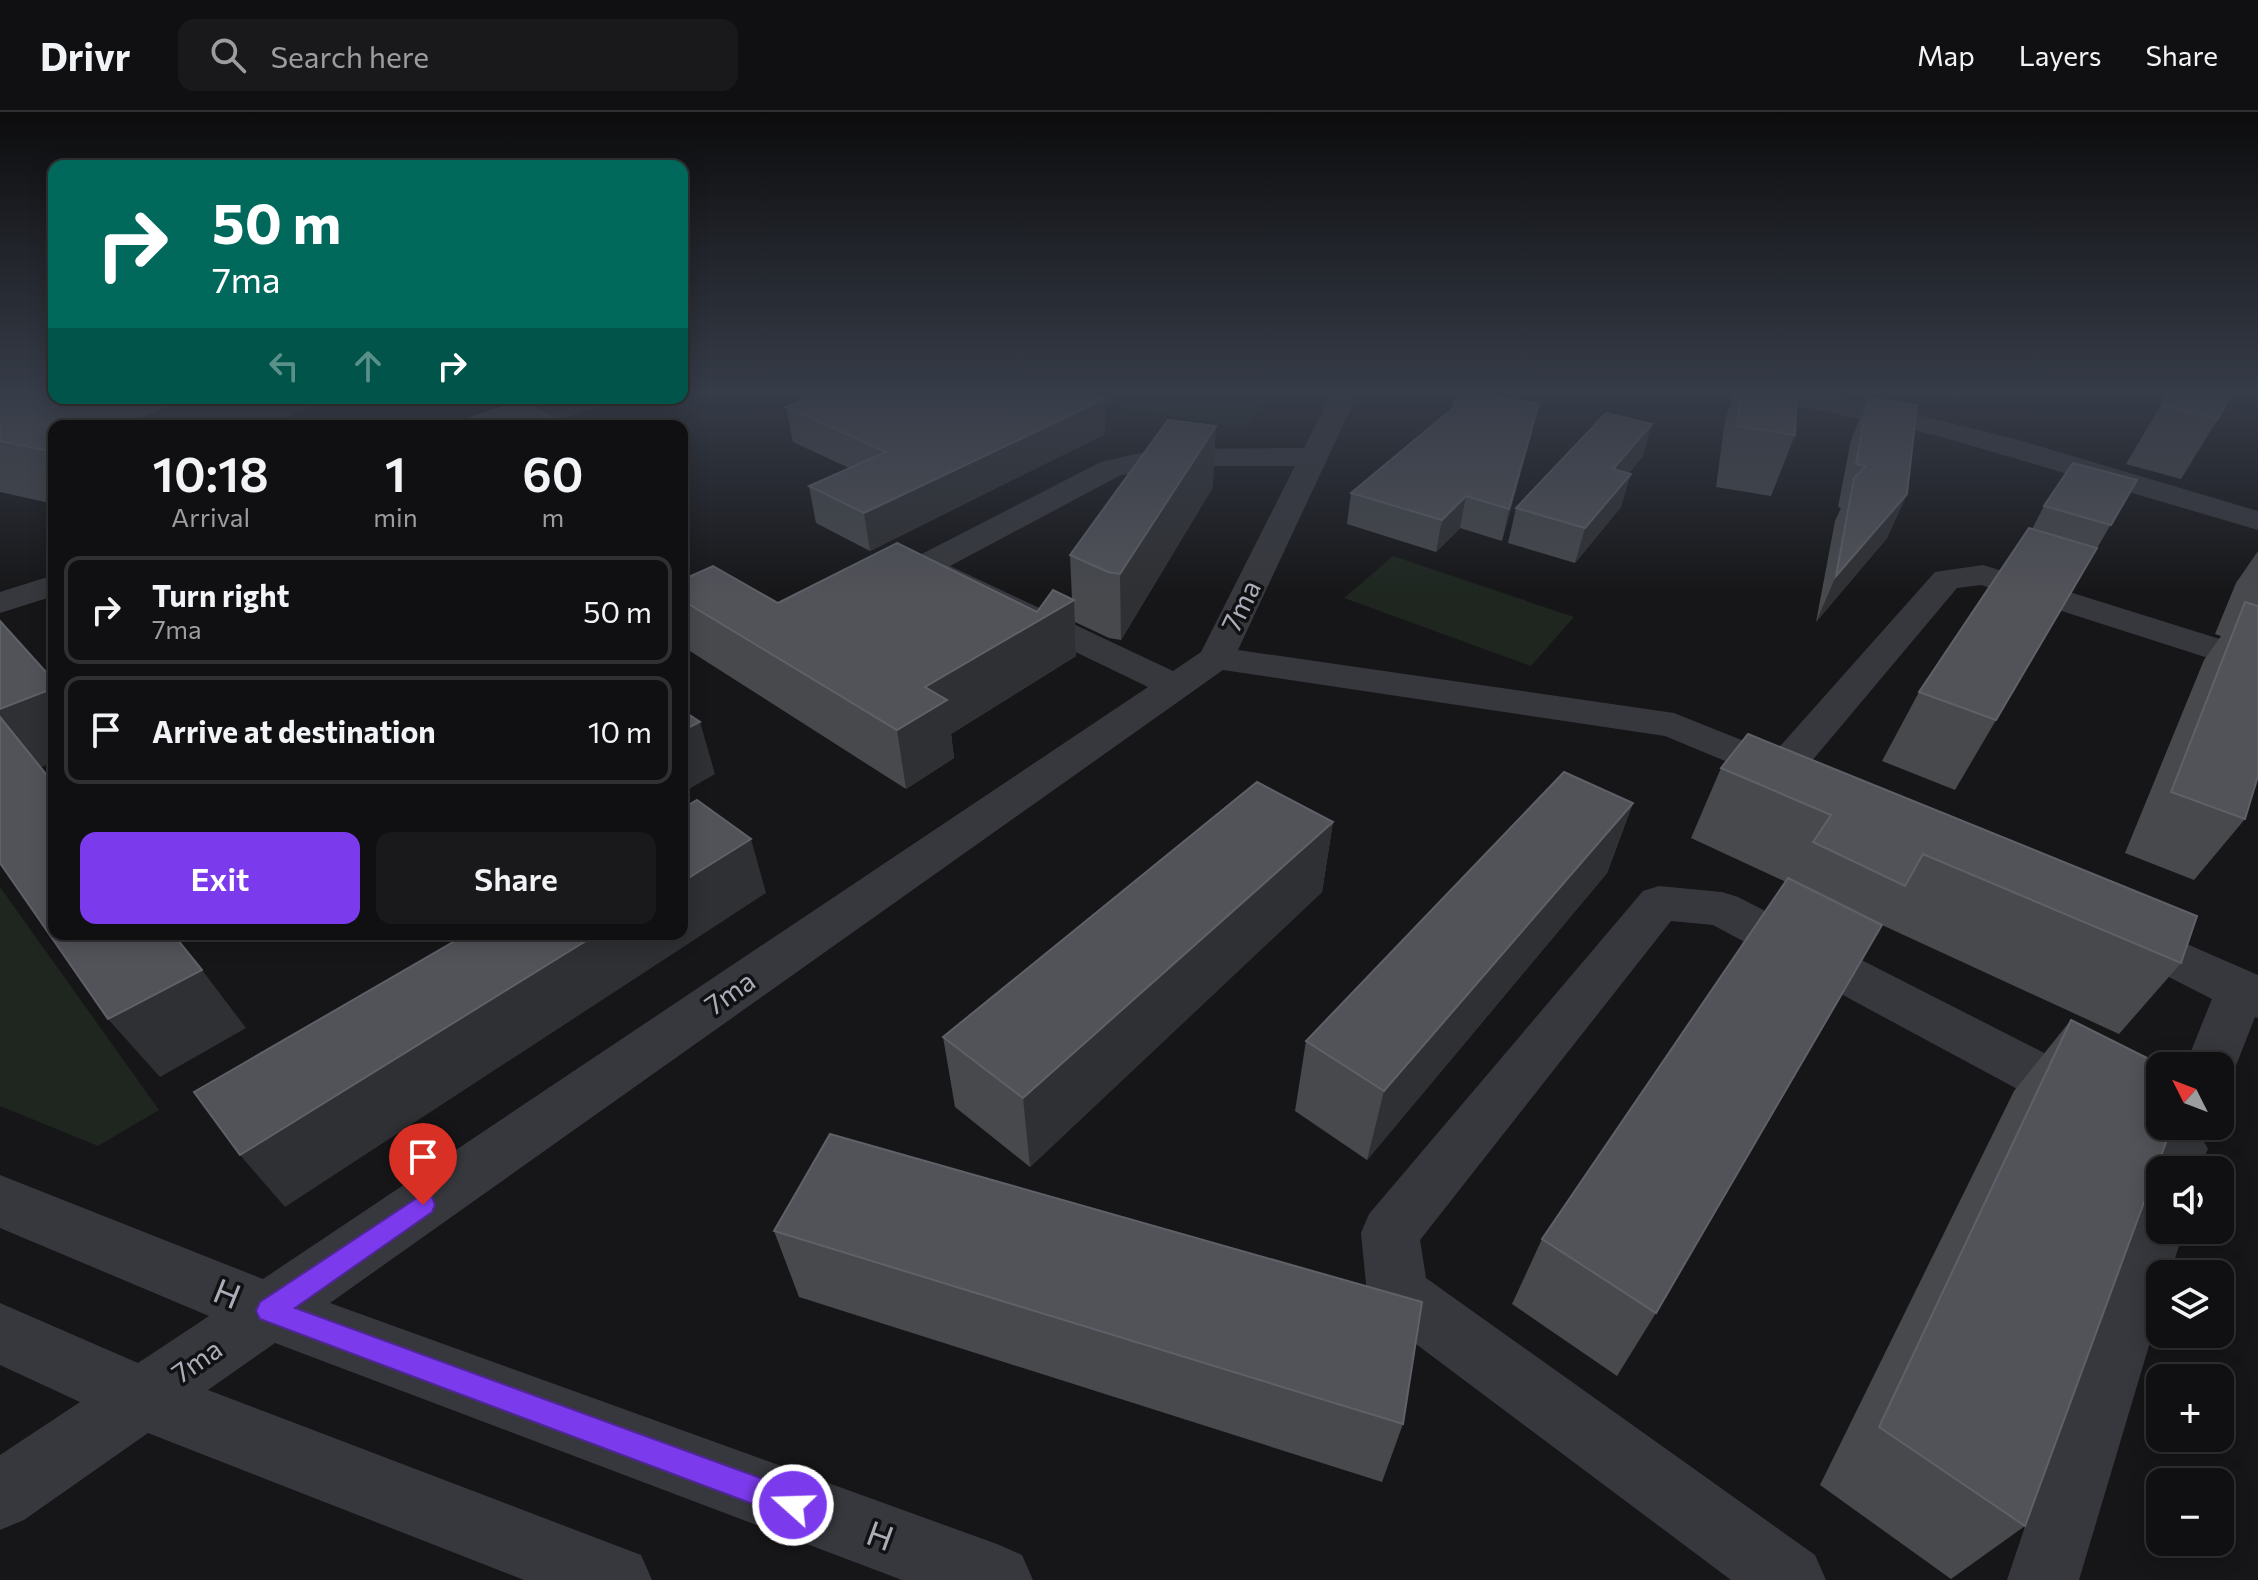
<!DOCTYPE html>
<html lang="en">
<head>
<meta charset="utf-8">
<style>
	:root { --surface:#101012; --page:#19191b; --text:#f1f3f6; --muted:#9c9d9f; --line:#303032; --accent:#7c3aed }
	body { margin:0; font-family:Commissioner,sans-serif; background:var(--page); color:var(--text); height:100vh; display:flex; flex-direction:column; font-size:30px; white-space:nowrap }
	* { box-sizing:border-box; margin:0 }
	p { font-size:26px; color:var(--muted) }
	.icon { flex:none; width:44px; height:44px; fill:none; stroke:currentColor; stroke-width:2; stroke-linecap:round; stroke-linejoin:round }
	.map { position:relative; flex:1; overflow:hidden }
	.side { position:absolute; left:48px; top:308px; width:640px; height:520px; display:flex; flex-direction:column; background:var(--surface); border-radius:16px; box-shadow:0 4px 20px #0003,0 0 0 2px var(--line) }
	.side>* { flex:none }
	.hud { position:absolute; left:48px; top:48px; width:640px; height:244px; border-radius:16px; box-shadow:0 4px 20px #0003,0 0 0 2px var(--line); background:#00695c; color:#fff; overflow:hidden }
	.needle { width:52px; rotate:312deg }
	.fabs { position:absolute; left:2146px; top:940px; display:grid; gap:16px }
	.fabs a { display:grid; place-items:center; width:88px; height:88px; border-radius:16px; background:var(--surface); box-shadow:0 4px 20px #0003,0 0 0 2px var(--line); font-size:40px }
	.pin { position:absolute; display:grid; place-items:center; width:68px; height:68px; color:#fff; margin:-82px -34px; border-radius:50% 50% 50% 0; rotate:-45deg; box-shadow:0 0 8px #0007 }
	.pin .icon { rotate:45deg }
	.me { position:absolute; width:88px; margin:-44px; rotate:290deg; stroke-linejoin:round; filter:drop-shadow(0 0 6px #0008) }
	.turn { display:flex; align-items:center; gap:28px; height:168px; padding:0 32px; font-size:36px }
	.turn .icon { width:104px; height:104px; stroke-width:2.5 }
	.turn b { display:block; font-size:56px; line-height:68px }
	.lanes { display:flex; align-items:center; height:76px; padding:0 32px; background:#0003; justify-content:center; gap:40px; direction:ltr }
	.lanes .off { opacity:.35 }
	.eta { display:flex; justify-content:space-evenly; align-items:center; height:136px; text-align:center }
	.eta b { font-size:48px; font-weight:600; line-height:56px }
	.primary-button { display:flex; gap:16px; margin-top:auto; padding:16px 32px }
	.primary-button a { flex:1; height:92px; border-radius:16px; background:var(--accent); color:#fff; font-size:32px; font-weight:600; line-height:92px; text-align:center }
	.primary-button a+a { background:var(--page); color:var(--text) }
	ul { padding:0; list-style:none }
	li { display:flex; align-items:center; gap:24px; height:108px; margin:0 16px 12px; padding:0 16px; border:4px solid var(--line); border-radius:16px }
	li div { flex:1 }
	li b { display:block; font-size:30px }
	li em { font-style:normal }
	header { display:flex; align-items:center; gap:48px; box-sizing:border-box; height:112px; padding:0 40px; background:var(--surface); border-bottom:2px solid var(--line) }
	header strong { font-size:38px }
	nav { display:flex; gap:44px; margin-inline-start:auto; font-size:28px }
	.search { width:560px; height:72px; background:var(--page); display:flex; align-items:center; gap:20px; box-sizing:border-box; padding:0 28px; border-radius:16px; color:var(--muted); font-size:30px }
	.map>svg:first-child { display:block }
	.green { fill:#1e261f }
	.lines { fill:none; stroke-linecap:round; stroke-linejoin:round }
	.minor { fill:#37383d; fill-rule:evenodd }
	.wall { fill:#47494d }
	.shaded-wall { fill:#2f3033 }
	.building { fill:#525359; stroke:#5f6168; stroke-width:2 }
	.route { fill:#7c3aed; stroke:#51269a; stroke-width:2 }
	.labels { text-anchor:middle; stroke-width:7; stroke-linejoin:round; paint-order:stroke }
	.street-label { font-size:28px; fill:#a8adb8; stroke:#111113 }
	.near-street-label { font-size:34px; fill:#a8adb8; stroke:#111113 }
</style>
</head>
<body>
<header>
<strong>Drivr</strong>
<div class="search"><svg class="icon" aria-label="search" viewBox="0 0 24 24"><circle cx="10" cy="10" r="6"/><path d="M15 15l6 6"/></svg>Search here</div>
<nav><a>Map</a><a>Layers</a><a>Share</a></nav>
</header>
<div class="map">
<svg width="2258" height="1468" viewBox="0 0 2258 1468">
	<rect width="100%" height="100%" fill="#161618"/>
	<g class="green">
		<path d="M1135,279H1275L1245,317L1119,295Z"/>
		<path d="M1393,444L1574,505L1531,554L1344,486Z"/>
		<path d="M0,775L159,998L98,1034L0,994Z"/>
	</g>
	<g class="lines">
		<g class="minor">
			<path d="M1333,279H1359L1238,538L1674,601L1774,641L1935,460L1983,453L2258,539V562L1981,473L1957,476L1806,656L1811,663L1805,672L1790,676L1665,624L1223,558L330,1191L997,1432L1022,1443L1033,1468H902L275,1231L208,1278L641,1443L652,1468H524L148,1321L24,1408L0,1418V1343L80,1290L0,1253V1191L138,1251L209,1204L0,1116V1063L263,1167L1148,575L912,461L907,454L912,447L1101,350L1135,342L1186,337L1304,336ZM1186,354H1295L1201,540L1173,559L950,454L1121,363Z"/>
			<path d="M1735,279H1802L1877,293L2015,327L2258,399V418L1935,323L1813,297L1748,287L1739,285Z"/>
			<path d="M570,286H609L605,292L541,314H500L504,308Z"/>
			<path d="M54,463V484L0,501V480Z"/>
			<path d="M1659,774L1722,780L1738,785L2160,1000V1014C2185,1014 2196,1013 2208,1037L2200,1054L2188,1058L2160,1054L1713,813L1671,809L1420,1128L1426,1166L1815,1443L1826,1468H1731L1376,1202L1367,1182L1361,1121L1369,1102L1643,779Z"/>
			<path d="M2127,806L2258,863V906L2255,905L2230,969L2220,972V954H2185L2212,887L2110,835L2103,823L2110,811Z"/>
			<path d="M2160,1074V1118H2184L2170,1162H2160V1197L2079,1468H2007L2131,1100L2139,1082Z"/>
		</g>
	</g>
	<g class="wall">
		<path d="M0,279L54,286H324L269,314H54V392L0,380Z"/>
		<path d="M1735,279H1797L1795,323L1771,384L1716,375L1725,308Z"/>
		<path d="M1927,279H1964L1957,287Z"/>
		<path d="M2169,279L2218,307L2181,367L2126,352Z"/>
		<path d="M1868,286L1907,382L1887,426L1816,510L1835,409L1841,396L1838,395L1851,328Z"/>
		<path d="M786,295L1105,322L870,439L816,411L809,374L849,356L793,330Z"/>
		<path d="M1532,320L1502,429L1460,416L1436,440L1347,412L1351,381Z"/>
		<path d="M1643,344L1629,361L1621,395L1575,451L1508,431L1516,396Z"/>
		<path d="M2137,368L1955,678L1882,649L1919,580L2032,417L2044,394Z"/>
		<path d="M1213,375L1121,528L1109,526L1075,510L1076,544L951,622L954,646L906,677L682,534V468L778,491L1037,500L1072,487L1070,443Z"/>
		<path d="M2258,439V664L2245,707L2194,768L2125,741L2204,548L2221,524L2215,522L2236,471Z"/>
		<path d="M1721,656L2181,851L2119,922L1882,813L1656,1201L1617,1264L1512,1192L1542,1127L1786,770L1691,726Z"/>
		<path d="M1633,691L1607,761L1367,1048L1295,999L1306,929Z"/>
		<path d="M1333,710L1322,780L1030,1055L955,995L943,925Z"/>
		<path d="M2071,908L2025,1414L1951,1467L1820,1373L2014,979Z"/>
		<path d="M774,1119L1403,1312L1382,1370L799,1185Z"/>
	</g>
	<g class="shaded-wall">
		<path d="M181,286H324L269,314H120Z"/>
		<path d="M1105,287V322L870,439L864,401Z"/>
		<path d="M1539,291L1532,320L1502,429L1509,397Z"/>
		<path d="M1652,312L1643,344L1604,390L1613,357Z"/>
		<path d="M1216,314L1213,375L1121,528L1120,462Z"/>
		<path d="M1631,362L1621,395L1575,451L1585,416Z"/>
		<path d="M1907,382L1887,426L1816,510L1836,464Z"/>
		<path d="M1466,384L1460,416L1436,440L1442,408Z"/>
		<path d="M1074,488L1076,544L951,622L954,646L906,677L897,618L925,575Z"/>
		<path d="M54,576V649L40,656L0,605V597Z"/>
		<path d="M700,610L715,662L682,681V619Z"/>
		<path d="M1633,691L1607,761L1367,1048L1384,979Z"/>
		<path d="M1333,710L1322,780L1030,1055L1023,986Z"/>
		<path d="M751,727L766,781L285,1095L240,1043L597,822H682V770Z"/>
		<path d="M202,858L246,916L160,965L108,907Z"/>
	</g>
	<g class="building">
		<path d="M0,279H54V286H181L120,314H54V340L0,329Z"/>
		<path d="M826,279H1082L1105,287L864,401L809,374L886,340L786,295Z"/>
		<path d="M1741,279H1797L1795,323L1737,314Z"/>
		<path d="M2169,279H2233L2218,307L2161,293Z"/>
		<path d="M1458,280L1539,291L1509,397L1466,384L1442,408L1351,381L1453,296Z"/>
		<path d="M1868,286L1917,293L1907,382L1836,464L1854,366L1866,354L1856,352Z"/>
		<path d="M521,289L568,314H447Z"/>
		<path d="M1606,301L1652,312L1613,357L1631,362L1585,416L1516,396Z"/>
		<path d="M1168,308L1216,314L1120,462L1108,460L1070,443Z"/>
		<path d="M2073,351L2137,368L2111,413L2044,394Z"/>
		<path d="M2029,416L2097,436L1996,608L1919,580Z"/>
		<path d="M897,431L1037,500L1053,478L1074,488L925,575L947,588L897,618L682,488V468L713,454L778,491Z"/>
		<path d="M2245,490L2258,494V664L2245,707L2171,680Z"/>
		<path d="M0,509L54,569V576L0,597Z"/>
		<path d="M682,598L700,610L682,619Z"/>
		<path d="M0,605L54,672V822H173L202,858L108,907L0,751Z"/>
		<path d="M1748,622L2197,804L2181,851L1923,742L1905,774L1813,730L1831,703L1721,656Z"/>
		<path d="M1564,660L1633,691L1384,979L1306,929Z"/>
		<path d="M1257,670L1333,710L1023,986L943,925Z"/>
		<path d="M697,688L751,727L682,770V697Z"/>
		<path d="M1788,766L1882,813L1656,1201L1542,1127Z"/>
		<path d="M467,822H597L240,1043L194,980Z"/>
		<path d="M2071,908L2163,954H2160V1014H2172L2025,1414L1879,1315Z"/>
		<path d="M830,1022L1422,1190L1403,1312L774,1119Z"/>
	</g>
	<linearGradient id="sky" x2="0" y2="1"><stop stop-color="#0c0c0d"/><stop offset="0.58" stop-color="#363c48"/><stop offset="1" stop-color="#363c48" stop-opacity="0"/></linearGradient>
	<rect width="2258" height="484" fill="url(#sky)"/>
	<path class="route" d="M423,1082L432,1085L435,1093L432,1100L295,1196L793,1378L804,1382L808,1393L804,1403L793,1407L260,1207L256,1199L260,1190Z"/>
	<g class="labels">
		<g class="street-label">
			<text transform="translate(1241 494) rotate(-64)" y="10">7ma</text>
			<text transform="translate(730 881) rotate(-35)" y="10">7ma</text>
			<text transform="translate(197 1249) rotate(-35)" y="10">7ma</text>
		</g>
		<g class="near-street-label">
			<text transform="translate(227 1182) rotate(22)" y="12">H</text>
			<text transform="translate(880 1424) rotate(20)" y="12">H</text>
		</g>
	</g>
</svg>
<div class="fabs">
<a><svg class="needle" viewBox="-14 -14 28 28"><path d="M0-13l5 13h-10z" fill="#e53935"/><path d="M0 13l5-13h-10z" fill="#9c9d9f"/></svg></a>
<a><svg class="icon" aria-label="sound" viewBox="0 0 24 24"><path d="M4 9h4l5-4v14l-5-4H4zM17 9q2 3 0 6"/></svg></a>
<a><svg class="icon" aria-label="layers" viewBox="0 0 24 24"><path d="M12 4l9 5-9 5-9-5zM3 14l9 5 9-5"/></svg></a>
<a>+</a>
<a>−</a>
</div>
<div class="pin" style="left:423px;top:1093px;background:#d93025"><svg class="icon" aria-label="arrive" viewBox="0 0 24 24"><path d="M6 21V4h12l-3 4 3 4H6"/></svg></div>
<svg class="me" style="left:793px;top:1393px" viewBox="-20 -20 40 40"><circle r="17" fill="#7c3aed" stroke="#fff" stroke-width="3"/><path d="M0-11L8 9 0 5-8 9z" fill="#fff"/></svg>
<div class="hud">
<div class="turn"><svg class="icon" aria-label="right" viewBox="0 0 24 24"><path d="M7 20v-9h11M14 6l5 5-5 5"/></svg><div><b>50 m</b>7ma</div></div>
<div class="lanes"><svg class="icon off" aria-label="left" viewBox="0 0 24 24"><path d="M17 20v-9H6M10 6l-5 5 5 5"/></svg><svg class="icon off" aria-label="ahead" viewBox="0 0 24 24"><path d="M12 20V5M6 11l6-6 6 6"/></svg><svg class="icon" aria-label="right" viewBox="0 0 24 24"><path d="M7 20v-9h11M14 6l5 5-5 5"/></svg></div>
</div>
<section class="side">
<div class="eta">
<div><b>10:18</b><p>Arrival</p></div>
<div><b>1</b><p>min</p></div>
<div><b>60</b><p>m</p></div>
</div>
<ul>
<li><svg class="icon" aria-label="right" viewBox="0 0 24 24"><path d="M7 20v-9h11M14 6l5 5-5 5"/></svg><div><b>Turn right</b><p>7ma</p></div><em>50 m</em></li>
<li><svg class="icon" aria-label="arrive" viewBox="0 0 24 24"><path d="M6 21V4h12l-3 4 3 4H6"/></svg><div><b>Arrive at destination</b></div><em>10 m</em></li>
</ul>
<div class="primary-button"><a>Exit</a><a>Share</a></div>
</section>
</div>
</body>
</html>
